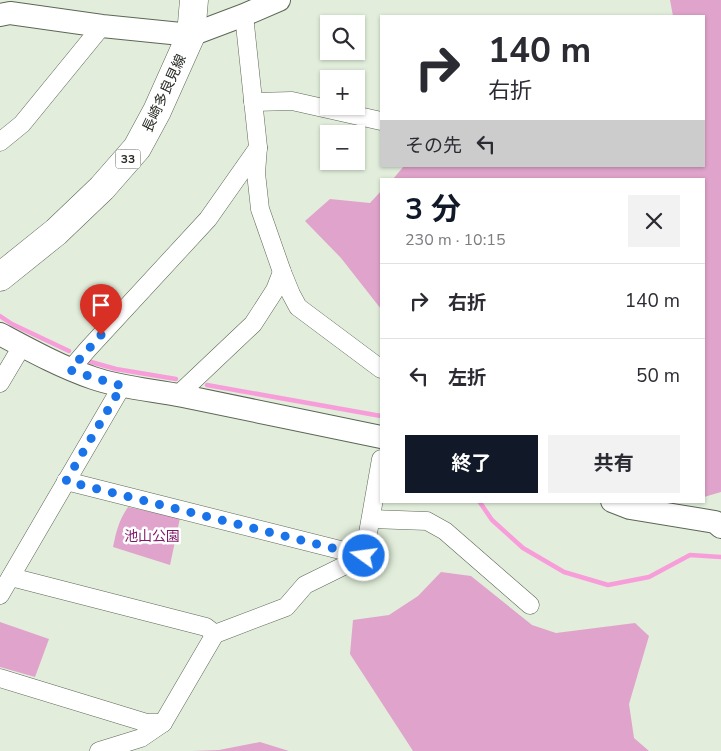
<!DOCTYPE html>
<html lang="ja">
<head>
<meta charset="utf-8">
<style>
	:root { --surface:#fff; --page:#f2f2f3; --text:#2b2b33; --muted:#7c7c81; --line:#e1e1e2; --accent:#111827 }
	body { margin:0; font-family:"Nunito Sans","Noto Sans JP",sans-serif; background:var(--page); color:var(--text); height:100vh; display:flex; flex-direction:column; font-size:19px; white-space:nowrap }
	* { box-sizing:border-box; margin:0 }
	p { font-size:16px; color:var(--muted) }
	.icon { flex:none; width:28px; height:28px; fill:none; stroke:currentColor; stroke-width:2; stroke-linecap:round; stroke-linejoin:round }
	.map { position:relative; flex:1; overflow:hidden }
	.details { position:absolute; left:380px; top:178px; width:325px; height:325px; display:flex; flex-direction:column; background:var(--surface); border-radius:0px; box-shadow:0 1px 4px #0004 }
	.details>* { flex:none }
	.banner { position:absolute; left:380px; top:15px; width:325px; height:152px; border-radius:0px; box-shadow:0 1px 4px #0004; background:#fff; color:var(--text); overflow:hidden }
	.buttons { position:absolute; left:320px; top:15px; display:grid; gap:10px }
	.buttons a { display:grid; place-items:center; width:45px; height:45px; border-radius:0px; background:var(--surface); box-shadow:0 1px 4px #0004; font-size:25px }
	.pin { position:absolute; display:grid; place-items:center; width:42px; height:42px; color:#fff; margin:-51px -21px; border-radius:50% 50% 50% 0; rotate:-45deg; box-shadow:0 0 5px #0007 }
	.pin .icon { rotate:45deg }
	.me { position:absolute; width:55px; margin:-28px; rotate:284deg; stroke-linejoin:round; filter:drop-shadow(0 0 4px #0008) }
	.turn { display:flex; align-items:center; gap:18px; height:105px; padding:0 25px; font-size:22px }
	.turn .icon { width:65px; height:65px; stroke-width:2.5 }
	.turn b { display:block; font-size:35px; line-height:42px }
	.then { display:flex; align-items:center; height:48px; padding:0 25px; background:#0003; gap:10px; font-size:19px }
	.round { display:grid; place-items:center; flex:none; width:52px; height:52px; border-radius:0px; background:var(--page) }
	.headline { display:flex; align-items:center; justify-content:space-between; height:85px; padding:0 25px }
	h1 { font-size:30px; font-weight:700; line-height:38px; color:var(--accent) }
	.action { display:flex; gap:10px; margin-top:auto; padding:10px 25px }
	.action a { flex:1; height:58px; border-radius:0px; background:var(--accent); color:#fff; font-size:20px; font-weight:700; line-height:58px; text-align:center }
	.action a+a { background:var(--page); color:var(--text) }
	ul { padding:0; list-style:none }
	li { display:flex; align-items:center; gap:15px; height:75px; padding:0 25px; border-top:1px solid var(--line) }
	li div { flex:1 }
	li b { display:block; font-size:19px }
	li em { font-style:normal }
	.map>svg:first-child { display:block }
	.green { fill:#e0a3cb }
	.lines { fill:none; stroke-linecap:round; stroke-linejoin:round }
	.stream { stroke:#f79eda; stroke-width:4.5 }
	.minor-casing { stroke:#5c6756; stroke-width:19 }
	.tertiary-casing { stroke:#5c6756; stroke-width:24 }
	.primary-casing { stroke:#5c6756; stroke-width:29 }
	.minor { stroke:#fff; stroke-width:18 }
	.tertiary { stroke:#fff; stroke-width:22 }
	.primary { stroke:#fff; stroke-width:28 }
	.route { stroke:#1a73e8; stroke-width:9; stroke-dasharray:0 16.2 }
	.labels { text-anchor:middle; stroke-width:5; stroke-linejoin:round; paint-order:stroke }
	.shield { fill:#fff; stroke:#686b66; stroke-width:1 }
	.shield-label { font-size:12px; font-weight:bold; fill:#282c25 }
	.street-label { font-size:14px; fill:#282c25; stroke:#fff }
	.park-label { font-size:14px; fill:#7f1866; stroke:#fff }
</style>
</head>
<body>
<div class="map">
<svg width="721" height="751" viewBox="0 0 721 751">
	<rect width="100%" height="100%" fill="#e2eedb"/>
	<g class="green">
		<path d="M670,0H721V492L704,497V179H393L404,166H704V16H673Z"/>
		<path d="M381,191V309L341,258L305,221L330,199L370,203Z"/>
		<path d="M128,507L180,518L170,565L113,547C116,532 119,520 128,507Z"/>
		<path d="M441,572L471,576L532,625L556,633L635,623L649,636L629,704L634,738L649,751H413L350,654L353,620L389,615L418,596Z"/>
		<path d="M0,622L49,639L35,677L0,667Z"/>
		<path d="M260,742L289,751H192L219,750Z"/>
	</g>
	<g class="lines">
		<g class="stream">
			<path d="M0,316L12,324L69,351"/>
			<path d="M91,362L116,369L176,379"/>
			<path d="M207,385L381,416"/>
			<path d="M479,501L492,520L523,548L564,572L608,585L649,577L690,555L721,557"/>
		</g>
		<defs>
			<g id="minor">
				<path d="M244,15L258,147L256,173L260,209L282,272L291,294L298,307L381,369"/>
				<path d="M253,102L292,101L381,121"/>
				<path d="M0,142L22,124L102,26"/>
				<path d="M70,370L88,349L208,219L258,148"/>
				<path d="M0,383L22,346"/>
				<path d="M178,395L253,324L275,290L282,272"/>
				<path d="M66,481L364,556L381,459"/>
				<path d="M371,519L427,521L445,531L530,605"/>
				<path d="M0,595L122,386"/>
				<path d="M215,634L286,607L305,585L364,556"/>
				<path d="M0,678L147,723H163L215,634L206,627L11,577"/>
				<path d="M99,751L141,738L163,723"/>
			</g>
			<g id="tertiary">
				<path d="M0,15L10,13L102,26L191,35L244,15L279,0"/>
				<path d="M0,334C30,350 61,367 93,378C122,388 153,390 183,396C249,410 315,423 381,437"/>
				<path d="M612,501L630,508L715,522L721,527"/>
			</g>
			<path id="primary" d="M0,277L56,232L102,188L137,148L157,111L191,35L194,0"/>
		</defs>
		<use href="#minor" class="minor-casing"/>
		<use href="#tertiary" class="tertiary-casing"/>
		<use href="#primary" class="primary-casing"/>
		<use href="#minor" class="minor"/>
		<use href="#tertiary" class="tertiary"/>
		<use href="#primary" class="primary"/>
	</g>
	<g class="lines">
		<path class="route" d="M101,335L70,370L95,378L122,386L66,481L364,556"/>
	</g>
	<g class="labels">
		<rect class="shield" x="115.5" y="149.5" width="25" height="19" rx="4"/>
		<g class="shield-label">
			<text x="128" y="163">33</text>
		</g>
		<g class="street-label">
			<text transform="translate(164 93) rotate(-65)" y="5">長崎多良見線</text>
		</g>
		<g class="park-label">
			<text x="152" y="541">池山公園</text>
		</g>
	</g>
</svg>
<div class="buttons">
<a><svg class="icon" aria-label="search" viewBox="0 0 24 24"><circle cx="10" cy="10" r="6"/><path d="M15 15l6 6"/></svg></a>
<a>+</a>
<a>−</a>
</div>
<div class="pin" style="left:101px;top:335px;background:#d93025"><svg class="icon" aria-label="arrive" viewBox="0 0 24 24"><path d="M6 21V4h12l-3 4 3 4H6"/></svg></div>
<svg class="me" style="left:364px;top:556px" viewBox="-20 -20 40 40"><circle r="17" fill="#1a73e8" stroke="#fff" stroke-width="3"/><path d="M0-11L8 9 0 5-8 9z" fill="#fff"/></svg>
<div class="banner">
<div class="turn"><svg class="icon" aria-label="right" viewBox="0 0 24 24"><path d="M7 20v-9h11M14 6l5 5-5 5"/></svg><div><b>140 m</b>右折</div></div>
<div class="then">その先<svg class="icon" aria-label="left" viewBox="0 0 24 24"><path d="M17 20v-9H6M10 6l-5 5 5 5"/></svg></div>
</div>
<section class="details">
<div class="headline"><div><h1>3 分</h1><p>230 m · 10:15</p></div><a class="round"><svg class="icon" aria-label="close" viewBox="0 0 24 24"><path d="M6 6l12 12M18 6L6 18"/></svg></a></div>
<ul>
<li><svg class="icon" aria-label="right" viewBox="0 0 24 24"><path d="M7 20v-9h11M14 6l5 5-5 5"/></svg><div><b>右折</b></div><em>140 m</em></li>
<li><svg class="icon" aria-label="left" viewBox="0 0 24 24"><path d="M17 20v-9H6M10 6l-5 5 5 5"/></svg><div><b>左折</b></div><em>50 m</em></li>
</ul>
<div class="action"><a>終了</a><a>共有</a></div>
</section>
</div>
</body>
</html>
